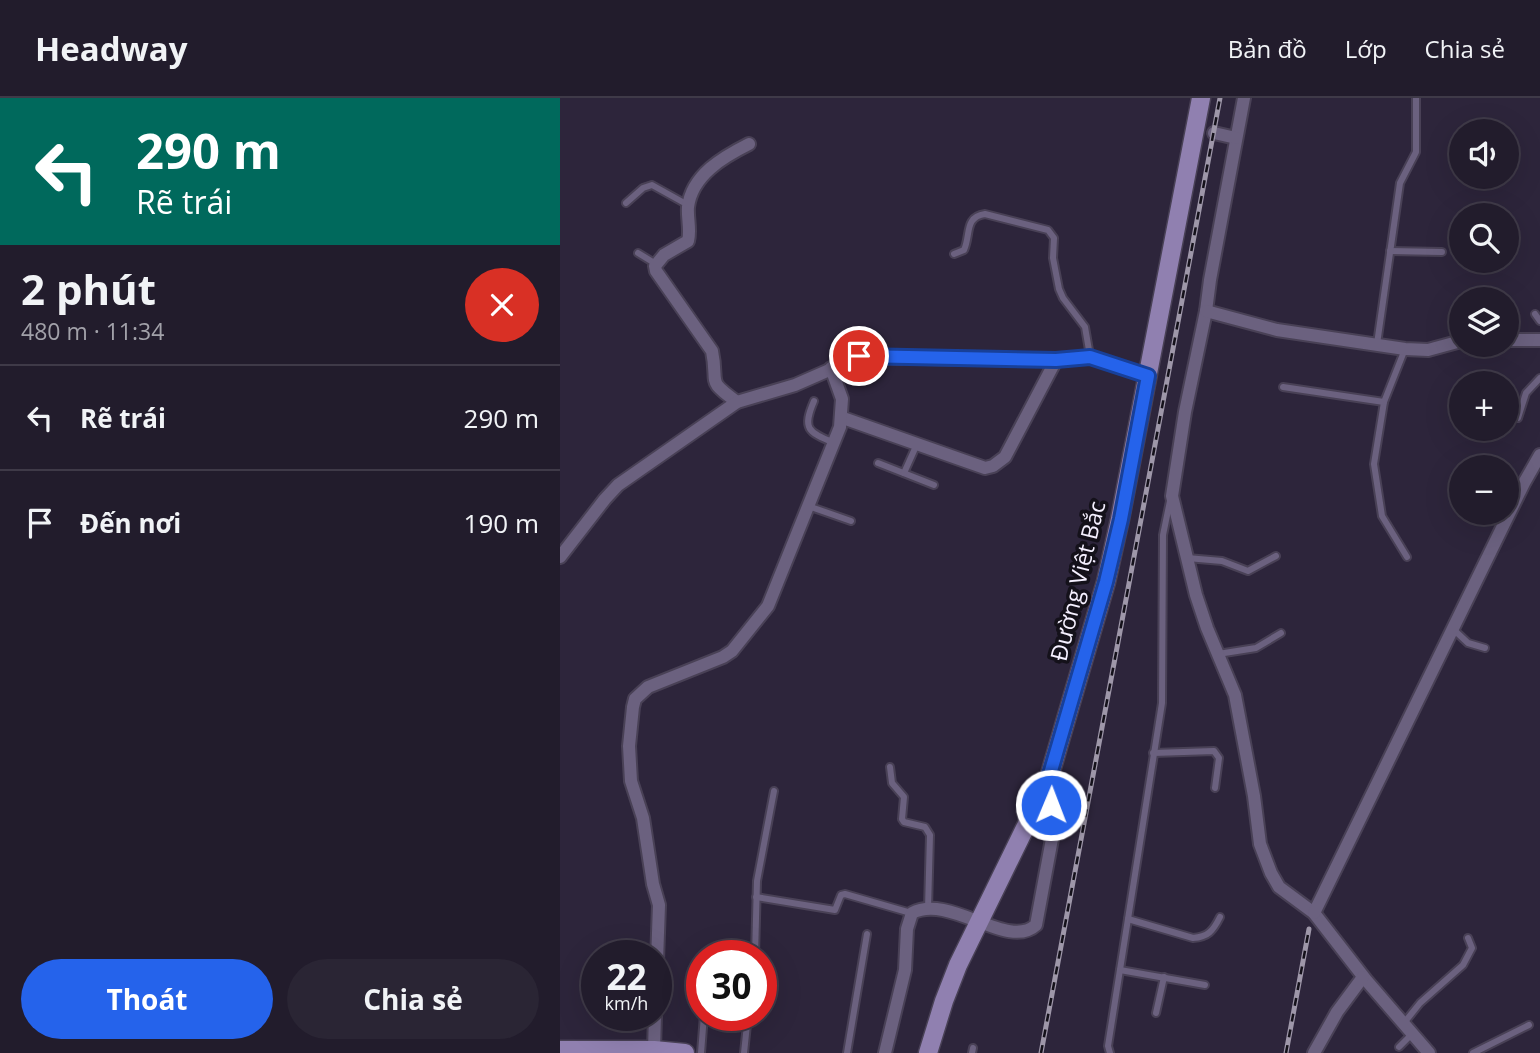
<!DOCTYPE html>
<html lang="vi">
<head>
<meta charset="utf-8">
<style>
	:root { --surface:#221c2c; --page:#2a2534; --text:#f1f3f6; --muted:#a2a1a9; --line:#3f3a48; --accent:#2563eb }
	body { margin:0; font-family:"Open Sans",sans-serif; background:var(--page); color:var(--text); height:100vh; display:flex; flex-direction:column; font-size:26px; white-space:nowrap }
	* { box-sizing:border-box; margin:0 }
	p { font-size:23px; color:var(--muted) }
	.icon { flex:none; width:38px; height:38px; fill:none; stroke:currentColor; stroke-width:2; stroke-linecap:round; stroke-linejoin:round }
	.map { position:relative; flex:1; overflow:hidden }
	.drawer { display:flex; flex-direction:column; background:var(--surface); width:560px }
	.drawer>* { flex:none }
	.hud { background:#00695c; color:#fff; overflow:hidden }
	.tools { position:absolute; left:889px; top:21px; display:grid; gap:14px }
	.tools a { display:grid; place-items:center; width:70px; height:70px; border-radius:50%; background:var(--surface); box-shadow:0 7px 28px #0002,0 0 0 2px var(--line); font-size:35px }
	.speed { position:absolute; left:21px; top:842px; display:flex; gap:14px; font-size:35px; font-weight:700; text-align:center }
	.speed>* { display:grid; place-content:center; width:91px; height:91px; border-radius:50%; background:var(--surface); box-shadow:0 7px 28px #0002,0 0 0 2px var(--line); line-height:1 }
	.speed small { font-size:18px; font-weight:400 }
	.speed .limit { border:10px solid #d22; background:#fff; color:#111 }
	.pin { position:absolute; display:grid; place-items:center; width:60px; height:60px; color:#fff; margin:-30px; border:4px solid #fff; border-radius:50%; box-shadow:0 2px 7px #0007 }
	.me { position:absolute; width:77px; margin:-38px; rotate:1deg; stroke-linejoin:round; filter:drop-shadow(0 0 5px #0008) }
	.turn { display:flex; align-items:center; gap:24px; height:147px; padding:0 21px; font-size:32px }
	.turn .icon { width:91px; height:91px; stroke-width:2.5 }
	.turn b { display:block; font-size:49px; line-height:60px }
	.round { display:grid; place-items:center; flex:none; width:74px; height:74px; border-radius:37px; background:var(--page) }
	.head { display:flex; align-items:center; justify-content:space-between; height:119px; padding:0 21px }
	h1 { font-size:42px; font-weight:700; line-height:52px }
	.action { display:flex; gap:14px; margin-top:auto; padding:14px 21px }
	.action a { flex:1; height:80px; border-radius:42px; background:var(--accent); color:#fff; font-size:28px; font-weight:700; line-height:80px; text-align:center }
	.action a+a { background:var(--page); color:var(--text) }
	ul { padding:0; list-style:none }
	li { display:flex; align-items:center; gap:21px; height:105px; padding:0 21px; border-top:2px solid var(--line) }
	li div { flex:1 }
	li b { display:block; font-size:26px }
	li em { font-style:normal }
	header { display:flex; align-items:center; gap:42px; box-sizing:border-box; height:98px; padding:0 35px; background:var(--surface); border-bottom:2px solid var(--line) }
	header strong { font-size:33px }
	nav { display:flex; gap:38px; margin-inline-start:auto; font-size:24px }
	main { display:flex; flex:1; min-height:0 }
	.map>svg:first-child { display:block }
	.lines { fill:none; stroke-linecap:round; stroke-linejoin:round }
	.lane-casing { stroke:#494156; stroke-width:10 }
	.street-casing { stroke:#494156; stroke-width:16 }
	.secondary-casing { stroke:#494156; stroke-width:21 }
	.lane { stroke:#6b617f; stroke-width:6 }
	.street { stroke:#6b617f; stroke-width:12 }
	.secondary { stroke:#9080b0; stroke-width:18 }
	.rail-casing { stroke:#9e97a9; stroke-width:5 }
	.rail { stroke:#14111a; stroke-width:2.5; stroke-dasharray:8; stroke-linecap:butt }
	.route-casing { stroke:#184099; stroke-width:18 }
	.route { stroke:#2563eb; stroke-width:12 }
	.labels { text-anchor:middle; stroke-width:7; stroke-linejoin:round; paint-order:stroke }
	.street-label { font-size:23px; fill:#f5f0ff; stroke:#14111a }
</style>
</head>
<body>
<header>
<strong>Headway</strong>
<nav><a>Bản đồ</a><a>Lớp</a><a>Chia sẻ</a></nav>
</header>
<main>
<section class="drawer">
<div class="hud">
<div class="turn"><svg class="icon" aria-label="left" viewBox="0 0 24 24"><path d="M17 20v-9H6M10 6l-5 5 5 5"/></svg><div><b>290 m</b>Rẽ trái</div></div>
</div>
<div class="head"><div><h1>2 phút</h1><p>480 m · 11:34</p></div><a class="round" style="background:#d93025;color:#fff"><svg class="icon" aria-label="close" viewBox="0 0 24 24"><path d="M6 6l12 12M18 6L6 18"/></svg></a></div>
<ul>
<li><svg class="icon" aria-label="left" viewBox="0 0 24 24"><path d="M17 20v-9H6M10 6l-5 5 5 5"/></svg><div><b>Rẽ trái</b></div><em>290 m</em></li>
<li><svg class="icon" aria-label="arrive" viewBox="0 0 24 24"><path d="M6 21V4h12l-3 4 3 4H6"/></svg><div><b>Đến nơi</b></div><em>190 m</em></li>
</ul>
<div class="action"><a>Thoát</a><a>Chia sẻ</a></div>
</section>
<div class="map">
<svg width="980" height="955" viewBox="0 0 980 955">
	<rect width="100%" height="100%" fill="#2d253b"/>
	<g class="lines">
		<defs>
			<g id="lane">
				<path d="M66,105L83,90L92,87L128,107"/>
				<path d="M830,153L882,154"/>
				<path d="M78,155L96,166"/>
				<path d="M394,156L404,152C411,137 404,119 425,116L488,132L494,140L493,160L499,191L503,200L525,229L530,258"/>
				<path d="M975,216L980,223"/>
				<path d="M817,246L840,85L856,54V0"/>
				<path d="M845,251L824,304L814,366L822,418L847,459"/>
				<path d="M723,289L824,304"/>
				<path d="M254,303C242,331 248,334 274,345"/>
				<path d="M958,320L966,295L980,280"/>
				<path d="M318,365L374,387"/>
				<path d="M344,375L357,346"/>
				<path d="M248,408L291,423"/>
				<path d="M627,460L662,463L688,473L716,458"/>
				<path d="M893,531L908,545L925,550"/>
				<path d="M658,556L696,550L721,535"/>
				<path d="M593,655L654,653L659,660L655,690"/>
				<path d="M330,669L332,685L344,699L342,721L344,724L365,729L370,737L368,811"/>
				<path d="M196,799L275,812L281,797L285,796L351,815"/>
				<path d="M568,821L633,840C648,839 653,833 660,819"/>
				<path d="M195,858L197,783L214,693"/>
				<path d="M560,872L645,887"/>
				<path d="M596,915L604,879"/>
				<path d="M844,925L860,905L903,867L912,850L908,840"/>
				<path d="M839,949L852,936"/>
				<path d="M141,955L144,917"/>
				<path d="M184,955L188,917"/>
				<path d="M287,955L307,836"/>
				<path d="M412,955L413,950"/>
				<path d="M550,955L548,948L602,605L603,437L610,403"/>
				<path d="M913,955L969,927"/>
			</g>
			<g id="street">
				<path d="M684,0L650,182L646,213L625,314L612,398L636,497L647,530L675,597L694,698L700,746L711,775L719,789L754,815L806,882L869,955"/>
				<path d="M654,35L676,40"/>
				<path d="M646,213L717,232L845,251L868,252L901,243"/>
				<path d="M947,242H980"/>
				<path d="M177,304C145,281 159,287 152,253L96,173L95,168L104,157L128,143C131,132 127,120 128,109C132,77 163,59 189,46"/>
				<path d="M283,320L425,370L433,368L445,359L496,262"/>
				<path d="M0,459L45,401L58,387L177,304L235,287L299,259L496,262L530,259L588,278"/>
				<path d="M754,815L964,385L980,357"/>
				<path d="M96,891L99,807L93,786L83,720L71,683L69,648L73,609L75,601L88,589L163,559L172,553L208,508L280,329L282,301L271,270"/>
				<path d="M94,952L95,917"/>
				<path d="M325,955L345,872L347,831L352,815C390,795 448,853 476,827L494,730L488,683"/>
				<path d="M754,955L777,914L803,879"/>
			</g>
			<g id="secondary">
				<path d="M0,952H94L125,955"/>
				<path d="M368,955L384,903L398,867L488,683L546,484L560,421L641,0"/>
			</g>
		</defs>
		<use href="#lane" class="lane-casing"/>
		<use href="#street" class="street-casing"/>
		<use href="#secondary" class="secondary-casing"/>
		<use href="#lane" class="lane"/>
		<use href="#street" class="street"/>
		<use href="#secondary" class="secondary"/>
		<defs>
			<g id="rail">
				<path d="M481,955L660,0"/>
				<path d="M726,955L749,831"/>
			</g>
		</defs>
		<use href="#rail" class="rail-casing"/>
		<use href="#rail" class="rail"/>
	</g>
	<g class="lines">
		<defs>
			<path id="route" d="M299,258L496,262L530,259L588,278L561,421L546,484L488,683L491,707"/>
		</defs>
		<use href="#route" class="route-casing"/>
		<use href="#route" class="route"/>
	</g>
	<g class="labels">
		<g class="street-label">
			<text transform="translate(518 483) rotate(-76)" y="8">Đường Việt Bắc</text>
		</g>
	</g>
</svg>
<div class="tools">
<a><svg class="icon" aria-label="sound" viewBox="0 0 24 24"><path d="M4 9h4l5-4v14l-5-4H4zM17 9q2 3 0 6"/></svg></a>
<a><svg class="icon" aria-label="search" viewBox="0 0 24 24"><circle cx="10" cy="10" r="6"/><path d="M15 15l6 6"/></svg></a>
<a><svg class="icon" aria-label="layers" viewBox="0 0 24 24"><path d="M12 4l9 5-9 5-9-5zM3 14l9 5 9-5"/></svg></a>
<a>+</a>
<a>−</a>
</div>
<div class="speed"><div>22<small>km/h</small></div><div class="limit">30</div></div>
<div class="pin" style="left:299px;top:258px;background:#d93025"><svg class="icon" aria-label="arrive" viewBox="0 0 24 24"><path d="M6 21V4h12l-3 4 3 4H6"/></svg></div>
<svg class="me" style="left:491px;top:707px" viewBox="-20 -20 40 40"><circle r="17" fill="#2563eb" stroke="#fff" stroke-width="3"/><path d="M0-11L8 9 0 5-8 9z" fill="#fff"/></svg>
</div>
</main>
</body>
</html>
